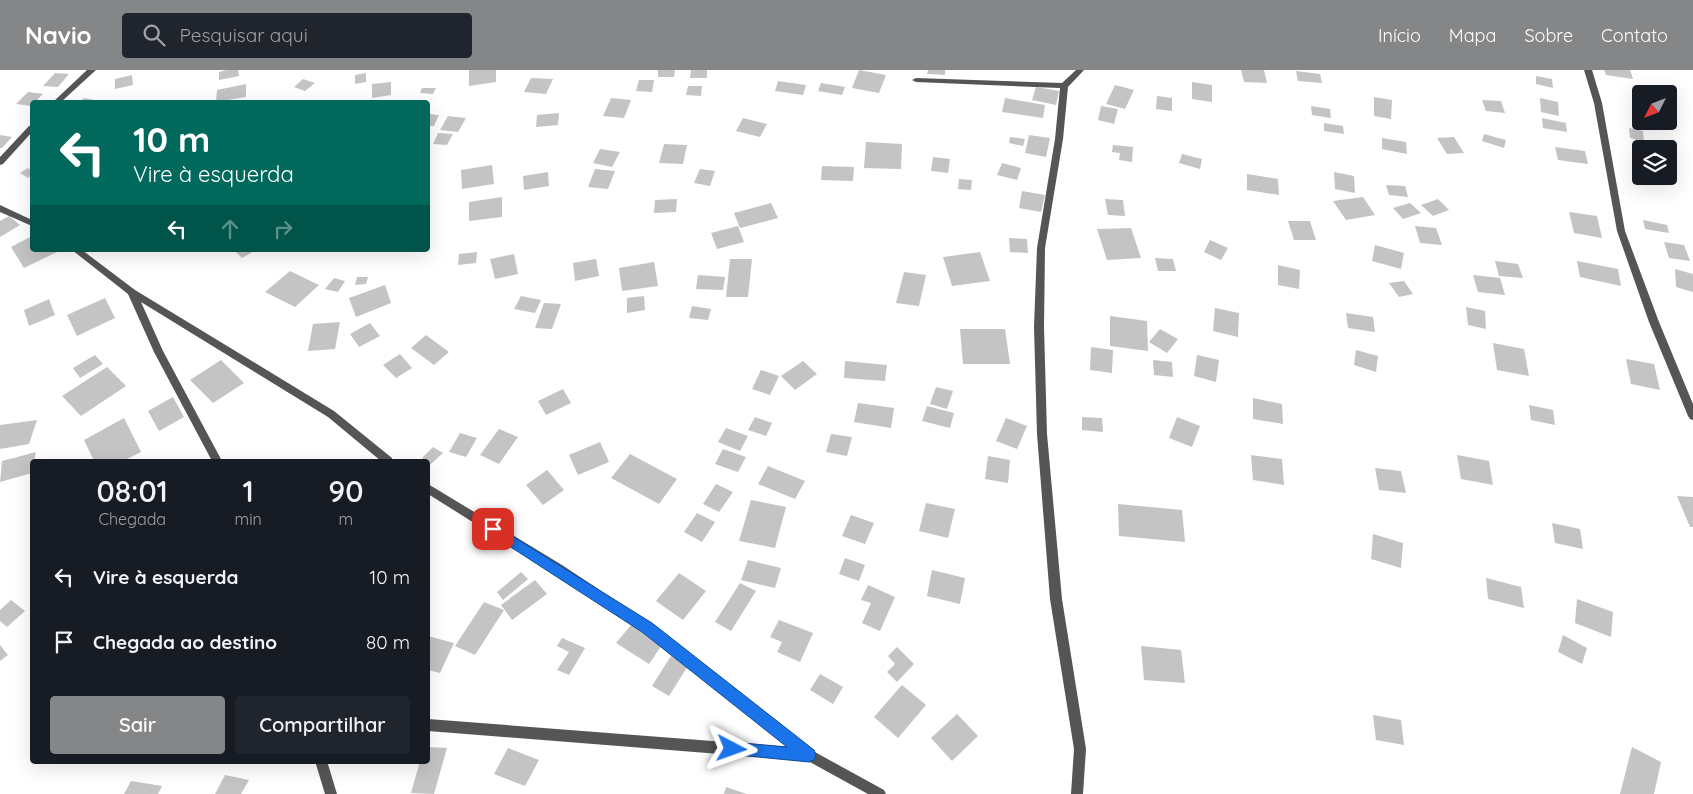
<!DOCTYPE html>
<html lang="pt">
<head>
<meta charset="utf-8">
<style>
	:root { --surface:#171b24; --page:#20242c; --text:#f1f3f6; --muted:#9ea1a6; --accent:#858687 }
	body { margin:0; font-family:Quicksand,sans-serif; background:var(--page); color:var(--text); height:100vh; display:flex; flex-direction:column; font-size:19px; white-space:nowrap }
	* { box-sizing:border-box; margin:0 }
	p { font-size:16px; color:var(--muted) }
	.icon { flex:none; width:28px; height:28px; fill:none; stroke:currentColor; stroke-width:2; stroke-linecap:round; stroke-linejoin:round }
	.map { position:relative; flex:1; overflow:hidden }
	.panel { position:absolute; left:30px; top:389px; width:400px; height:305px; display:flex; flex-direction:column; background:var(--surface); border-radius:5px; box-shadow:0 5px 20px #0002 }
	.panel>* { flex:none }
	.banner { position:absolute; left:30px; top:30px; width:400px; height:152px; border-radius:5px; box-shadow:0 5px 20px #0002; background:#00695c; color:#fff; overflow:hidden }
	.needle { width:32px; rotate:228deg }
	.buttons { position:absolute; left:1632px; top:15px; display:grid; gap:10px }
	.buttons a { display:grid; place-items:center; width:45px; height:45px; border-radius:5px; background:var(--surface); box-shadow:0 5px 20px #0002; font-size:25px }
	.pin { position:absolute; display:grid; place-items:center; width:42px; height:42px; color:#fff; margin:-21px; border-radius:10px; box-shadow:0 2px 8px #0006 }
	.me { position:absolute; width:55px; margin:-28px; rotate:94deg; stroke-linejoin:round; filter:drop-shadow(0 0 4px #0008) }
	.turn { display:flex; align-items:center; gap:18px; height:105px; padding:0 20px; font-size:22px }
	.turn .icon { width:65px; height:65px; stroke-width:2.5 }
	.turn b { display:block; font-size:35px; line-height:42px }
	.lanes { display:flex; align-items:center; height:48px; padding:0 20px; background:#0003; justify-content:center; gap:25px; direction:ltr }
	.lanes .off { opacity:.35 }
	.eta { display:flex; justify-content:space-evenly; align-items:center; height:85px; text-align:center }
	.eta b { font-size:30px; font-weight:600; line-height:35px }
	.button { display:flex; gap:10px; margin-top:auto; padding:10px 20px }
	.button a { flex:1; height:58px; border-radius:5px; background:var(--accent); color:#fff; font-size:20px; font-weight:600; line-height:58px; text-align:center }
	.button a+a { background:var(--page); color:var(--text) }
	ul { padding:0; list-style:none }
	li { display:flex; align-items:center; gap:15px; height:65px; padding:0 20px }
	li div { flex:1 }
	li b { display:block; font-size:19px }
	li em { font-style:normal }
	header { display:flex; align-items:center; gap:30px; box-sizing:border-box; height:70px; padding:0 25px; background:var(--accent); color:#fff }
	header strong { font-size:24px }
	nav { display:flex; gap:28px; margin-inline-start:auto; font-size:18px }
	.search { width:350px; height:45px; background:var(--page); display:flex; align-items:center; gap:12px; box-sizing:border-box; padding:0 18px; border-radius:5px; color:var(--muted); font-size:19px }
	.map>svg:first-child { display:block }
	.building { fill:#c4c4c4 }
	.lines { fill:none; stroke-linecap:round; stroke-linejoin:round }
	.minor { fill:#555; fill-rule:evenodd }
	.route { fill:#1a73e8; stroke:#114b97 }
</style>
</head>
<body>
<header>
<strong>Navio</strong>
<div class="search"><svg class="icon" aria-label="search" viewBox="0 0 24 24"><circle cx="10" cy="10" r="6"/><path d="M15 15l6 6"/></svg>Pesquisar aqui</div>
<nav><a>Início</a><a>Mapa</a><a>Sobre</a><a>Contato</a></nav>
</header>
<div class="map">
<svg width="1693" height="724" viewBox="0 0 1693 724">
	<rect width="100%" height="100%" fill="#fff"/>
	<g class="building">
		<path d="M226,0H238L239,6L219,10V2Z"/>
		<path d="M469,0H496V12L469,16Z"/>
		<path d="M658,0H675L674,7H658Z"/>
		<path d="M691,0H707V8H690Z"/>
		<path d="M859,0L886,5L879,23L852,18Z"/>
		<path d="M928,0H945V5L927,4Z"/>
		<path d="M1241,0H1264L1267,13L1244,12Z"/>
		<path d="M1604,0H1630L1633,9L1606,5Z"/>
		<path d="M1296,1L1320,4L1322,13L1298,11Z"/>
		<path d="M55,3L69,4L58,17L43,16Z"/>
		<path d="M366,3V12L355,14V5Z"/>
		<path d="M132,5L133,15L115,19V9Z"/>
		<path d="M1536,6L1552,9L1553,18L1536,14Z"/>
		<path d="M531,8L553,9L546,24L524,22Z"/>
		<path d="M303,9L315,13L305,21L294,17Z"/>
		<path d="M639,10H654L652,22L636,21Z"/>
		<path d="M778,11L806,15L803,25L775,21Z"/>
		<path d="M391,12V25L372,28V14Z"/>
		<path d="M1192,12L1212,15V32L1192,29Z"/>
		<path d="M821,13L845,17L842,25L818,21Z"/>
		<path d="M246,14V27L216,32L217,20Z"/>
		<path d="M1115,15L1134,20L1125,39L1106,34Z"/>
		<path d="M688,16H702L701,26L686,25Z"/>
		<path d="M1036,17L1059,21L1056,35L1032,30Z"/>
		<path d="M422,18H436L433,24L420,23Z"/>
		<path d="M28,22L43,24L31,36L16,34Z"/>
		<path d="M1157,26L1172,28V41L1156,39Z"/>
		<path d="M1374,27L1392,30L1391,49L1374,46Z"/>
		<path d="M84,28L104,32H79Z"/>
		<path d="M611,28L631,30L624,48L603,46Z"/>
		<path d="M1005,28L1045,35L1043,48L1002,42Z"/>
		<path d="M1540,28L1558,32L1559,46L1541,42Z"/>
		<path d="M1482,30L1501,31L1505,43L1486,41Z"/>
		<path d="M1101,36L1118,39L1114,54L1098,50Z"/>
		<path d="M1311,36L1330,39L1331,48L1312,45Z"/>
		<path d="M559,43L558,55L536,57L537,45Z"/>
		<path d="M428,44L439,45L434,56H428Z"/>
		<path d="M448,46L466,48L458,62L440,60Z"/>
		<path d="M743,48L767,54L760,67L736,61Z"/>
		<path d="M1542,48L1566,53L1567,62L1543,58Z"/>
		<path d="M1324,53L1343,56L1344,64L1324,61Z"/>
		<path d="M1629,58L1643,61L1644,72L1630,68Z"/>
		<path d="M438,63L453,64L447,75L433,74Z"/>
		<path d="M1484,64L1506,70L1504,78L1482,71Z"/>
		<path d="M0,65L12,67L2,78H0Z"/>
		<path d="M1029,65L1050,68L1046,87L1025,83Z"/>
		<path d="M1010,67L1025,69L1023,76L1009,73Z"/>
		<path d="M1454,67L1464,83L1447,84L1437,68Z"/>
		<path d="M1382,68L1406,72L1407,84L1382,79Z"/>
		<path d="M866,72L902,74L901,99L864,98Z"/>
		<path d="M664,74L687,75L683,94L659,93Z"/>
		<path d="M1113,75L1133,77L1132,92L1119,90L1120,83L1112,82Z"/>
		<path d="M1555,77L1585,81L1588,94L1558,90Z"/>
		<path d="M600,79L620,82L612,97L593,93Z"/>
		<path d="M1182,84L1202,89L1200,99L1179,93Z"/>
		<path d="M933,87L950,89L948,103L931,101Z"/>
		<path d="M1002,93L1021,98L1017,110L997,105Z"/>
		<path d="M492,95L494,114L462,119L461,100Z"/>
		<path d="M822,96L854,97L853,111L821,110Z"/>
		<path d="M28,98L32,101V105L28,108L20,103Z"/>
		<path d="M595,99L615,101L608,119L588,117Z"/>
		<path d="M700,99L715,101L710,116L694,113Z"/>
		<path d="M548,102L549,116L524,120L523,106Z"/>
		<path d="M1334,102L1354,106L1355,123L1335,119Z"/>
		<path d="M1247,104L1278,109L1279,125L1247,120Z"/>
		<path d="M959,109L972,110L971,120L958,119Z"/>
		<path d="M1386,115L1405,116L1408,127L1389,125Z"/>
		<path d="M1022,121L1045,125L1041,142L1019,138Z"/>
		<path d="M502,127V147L469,151V132Z"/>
		<path d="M1363,127L1375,145L1346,150L1333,131Z"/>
		<path d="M677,129L676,142L654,143L655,130Z"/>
		<path d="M1105,129L1123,130L1125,146L1108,145Z"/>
		<path d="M1438,129L1449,140L1433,146L1421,135Z"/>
		<path d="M771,133L778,148L740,158L734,143Z"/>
		<path d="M1410,133L1421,143L1403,149L1393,138Z"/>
		<path d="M1569,142L1597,146L1602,168L1574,163Z"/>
		<path d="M9,146L20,155L0,167V151Z"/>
		<path d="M1643,150L1667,155L1669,163L1645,159Z"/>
		<path d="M1288,151H1310L1316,170H1294Z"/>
		<path d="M738,156L744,172L717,179L711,163Z"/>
		<path d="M1415,156L1436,158L1442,175L1420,173Z"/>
		<path d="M1131,158L1141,188L1107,190L1097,159Z"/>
		<path d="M32,166V180L57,182L24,198L11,177Z"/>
		<path d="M1009,168L1027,169L1028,183L1010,182Z"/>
		<path d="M1210,170L1228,178L1221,190L1204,182Z"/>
		<path d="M1664,172L1684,175L1690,191L1669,188Z"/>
		<path d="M1375,175L1404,183L1401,199L1372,191Z"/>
		<path d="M234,180H256L242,188Z"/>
		<path d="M477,182L476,193L458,195L459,184Z"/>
		<path d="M980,182L990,211L952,216L943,187Z"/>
		<path d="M514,184L518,204L495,209L490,189Z"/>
		<path d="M1155,188L1173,189L1176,201H1158Z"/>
		<path d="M596,189L599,206L575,211L573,193Z"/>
		<path d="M730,189H752L748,227H726Z"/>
		<path d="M1495,191L1518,194L1523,208L1499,206Z"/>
		<path d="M1577,191L1618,199L1621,216L1580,207Z"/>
		<path d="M654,192L658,216L622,221L619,198Z"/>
		<path d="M1278,195L1300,200L1299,219L1278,215Z"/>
		<path d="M1675,199L1693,204V222L1676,217Z"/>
		<path d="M290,201L319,215L295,237L265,222Z"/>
		<path d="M904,202L926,205L919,236L896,233Z"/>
		<path d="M698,205L725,207L723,220L696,219Z"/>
		<path d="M1473,205L1500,208L1505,225L1478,222Z"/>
		<path d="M357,207H368L366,214L355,215Z"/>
		<path d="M334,208L345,211L338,222L325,219Z"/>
		<path d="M1404,211L1413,224L1399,227L1389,213Z"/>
		<path d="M385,215L391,233L356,247L349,228Z"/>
		<path d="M521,226L541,230L535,243L514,239Z"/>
		<path d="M644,226L645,240L627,243V228Z"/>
		<path d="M105,228L115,248L77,266L67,245Z"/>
		<path d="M49,229L55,245L29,256L24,240Z"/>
		<path d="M544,233L561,234L552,259L535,258Z"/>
		<path d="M692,236L711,239L708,250L689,248Z"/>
		<path d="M1466,237L1485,241L1486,259L1468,255Z"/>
		<path d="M1215,238L1239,243L1238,267L1213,261Z"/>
		<path d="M1346,243L1373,247L1375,262L1348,258Z"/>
		<path d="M1110,246L1147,251L1148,281L1110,276Z"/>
		<path d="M340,252L335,279L308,281L313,254Z"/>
		<path d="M370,253L380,266L359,277L350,264Z"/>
		<path d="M960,259H1005L1010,294H963Z"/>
		<path d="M1160,259L1178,269L1167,283L1149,272Z"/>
		<path d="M426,265L449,282L434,295L411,278Z"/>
		<path d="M1493,273L1524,279L1529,306L1497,300Z"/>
		<path d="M1091,277L1113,280L1112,303L1090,300Z"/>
		<path d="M1356,280L1378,286L1376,302L1354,295Z"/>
		<path d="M400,284L412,298L396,308L383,295Z"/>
		<path d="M95,285L103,294L80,308L73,298Z"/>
		<path d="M1197,285L1219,290L1216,312L1194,306Z"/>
		<path d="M1626,289L1654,294L1660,320L1631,314Z"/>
		<path d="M221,290L244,313L213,333L190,310Z"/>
		<path d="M1153,290L1172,292L1173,307L1154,305Z"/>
		<path d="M803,291L817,304L795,320L781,306Z"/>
		<path d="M845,291L887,295L885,311L844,308Z"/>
		<path d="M107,297L126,316L81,346L62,326Z"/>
		<path d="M761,300L779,306L770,325L752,319Z"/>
		<path d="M936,317L953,321L947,339L930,334Z"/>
		<path d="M563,319L571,333L546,345L538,331Z"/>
		<path d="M173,327L184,347L159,361L148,341Z"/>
		<path d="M1253,328L1282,334L1283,354L1253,349Z"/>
		<path d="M858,333L894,338L891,358L854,352Z"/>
		<path d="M1529,335L1553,340L1555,355L1531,350Z"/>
		<path d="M927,336L954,343L950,358L922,351Z"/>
		<path d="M755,347L772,353L766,366L748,360Z"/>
		<path d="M1082,347L1102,348L1103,362L1082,360Z"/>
		<path d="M1177,347L1200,356L1192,377L1169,368Z"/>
		<path d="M124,348L141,382L123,391H94L84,370Z"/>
		<path d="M1006,348L1027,356L1017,379L996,371Z"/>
		<path d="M37,350L29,374L0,379V355Z"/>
		<path d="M726,358L748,366L740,381L718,372Z"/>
		<path d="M499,359L518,367L499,394L480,385Z"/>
		<path d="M460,363L477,368L466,387L449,382Z"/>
		<path d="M831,364L852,367L847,386L826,382Z"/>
		<path d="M600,372L609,392L578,405L569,385Z"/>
		<path d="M433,377L443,383L431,394L422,388Z"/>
		<path d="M723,379L746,387L738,402L715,394Z"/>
		<path d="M36,382L34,391H32V403L0,412L2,391Z"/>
		<path d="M630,384L677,409L659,434L611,408Z"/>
		<path d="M1251,385L1282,389L1284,415L1253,410Z"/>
		<path d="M1457,385L1489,391L1493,415L1461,409Z"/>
		<path d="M988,386L1010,390L1008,413L985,409Z"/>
		<path d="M768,396L805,411L795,429L758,414Z"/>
		<path d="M1375,398L1401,401L1406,423L1379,420Z"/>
		<path d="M547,400L564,420L543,435L526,415Z"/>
		<path d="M716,414L733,422L719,442L703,434Z"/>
		<path d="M1677,426L1693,427V457H1690Z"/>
		<path d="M751,430L786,437L775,478L739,471Z"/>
		<path d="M926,433L955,439L948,468L919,461Z"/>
		<path d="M1118,434L1182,440L1185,472L1119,466Z"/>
		<path d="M697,443L715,452L702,472L684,462Z"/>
		<path d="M851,445L874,453L865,474L842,466Z"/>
		<path d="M1552,453L1580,459L1583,479L1555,473Z"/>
		<path d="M1373,464L1403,473L1401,498L1371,489Z"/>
		<path d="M845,488L865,495L859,511L839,504Z"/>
		<path d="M748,490L781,498L775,518L741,510Z"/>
		<path d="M932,500L965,508L960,534L927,526Z"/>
		<path d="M521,502L528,509L503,530L497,522Z"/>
		<path d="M679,503L706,521L683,550L656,531Z"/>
		<path d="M1486,508L1521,517L1524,538L1488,529Z"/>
		<path d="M535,510L547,524L512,550L501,535Z"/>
		<path d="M740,513L756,521L731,561L715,552Z"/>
		<path d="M868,515L895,527L880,561L862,553L871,533L861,530Z"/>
		<path d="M1577,529L1613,542L1611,567L1575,553Z"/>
		<path d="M11,530L25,541L7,557L0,551V540Z"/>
		<path d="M484,532L504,540L475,585L455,576Z"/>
		<path d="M779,550L813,563L800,592L777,582L782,572L770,567Z"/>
		<path d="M631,555L662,575L649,594L616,573Z"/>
		<path d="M1563,565L1587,578L1582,594L1558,582Z"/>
		<path d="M428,566L454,573L440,603L428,600Z"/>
		<path d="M562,568L585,578L569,605L557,600L569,582L557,576Z"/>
		<path d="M0,575L8,585L0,591Z"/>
		<path d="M1141,576L1181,580L1185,613L1144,610Z"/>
		<path d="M897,577L914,594L897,612L887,602L895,594L888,586Z"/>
		<path d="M671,586L688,596L669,626L652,616Z"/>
		<path d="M820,604L843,617L833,634L810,620Z"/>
		<path d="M902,615L926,635L898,668L874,647Z"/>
		<path d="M957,644L978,666L952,691L931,668Z"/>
		<path d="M1373,645L1401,650L1404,675L1376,670Z"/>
		<path d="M428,677L447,678L434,724L411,723L420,691H428Z"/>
		<path d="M1632,677L1661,692L1654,724H1620Z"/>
		<path d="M508,678L539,690L525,716L494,704Z"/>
		<path d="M225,705L249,710L241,724H215Z"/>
		<path d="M131,711L162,716L158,724H124Z"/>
		<path d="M726,717L747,724H724Z"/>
	</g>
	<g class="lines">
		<g class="minor">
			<path d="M87,0H96L61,32H53Z"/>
			<path d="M1076,0H1084L1068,17L1063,69L1045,178L1044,257L1047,364L1062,529L1086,679L1083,724H1071L1074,679L1050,529L1037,364L1034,257L1037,178L1055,69L1060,18L916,12L912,10L916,8L1062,13Z"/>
			<path d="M1584,0H1592L1602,33L1625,161L1659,252L1693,334V350L1690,349L1688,346L1649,252L1617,161L1594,33Z"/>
			<path d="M32,55V62L3,94L0,95V87L29,56Z"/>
			<path d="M0,135L32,150V156L0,142Z"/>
			<path d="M72,180H82L135,220L334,341L392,388L393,391H381L328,347L141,232L163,281L222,391H212L154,282L128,224Z"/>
			<path d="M428,414L562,495L651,554L813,681L884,720L886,724H868L808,691L428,661V649L790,677L643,562L554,503L428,424Z"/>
			<path d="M315,691H327L337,724H325Z"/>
		</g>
	</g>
	<path class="route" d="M493,454L652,553L814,680L816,685L814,690L809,692L727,684L725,679L727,674L732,672L787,677L642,562L489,463L487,459Z"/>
</svg>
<div class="buttons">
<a><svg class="needle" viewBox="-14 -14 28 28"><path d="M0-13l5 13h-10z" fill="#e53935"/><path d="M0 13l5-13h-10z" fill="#9ea1a6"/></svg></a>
<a><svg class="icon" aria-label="layers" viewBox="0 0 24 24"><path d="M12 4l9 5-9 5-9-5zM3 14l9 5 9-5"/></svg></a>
</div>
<div class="pin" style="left:493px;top:459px;background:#d93025"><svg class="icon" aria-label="arrive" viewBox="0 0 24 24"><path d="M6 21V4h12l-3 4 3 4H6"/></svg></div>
<svg class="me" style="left:732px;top:679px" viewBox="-20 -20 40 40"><path d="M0-17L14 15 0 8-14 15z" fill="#1a73e8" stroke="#fff" stroke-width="4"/></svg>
<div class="banner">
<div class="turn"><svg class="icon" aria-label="left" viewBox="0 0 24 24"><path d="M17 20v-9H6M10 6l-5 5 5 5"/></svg><div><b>10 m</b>Vire à esquerda</div></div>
<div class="lanes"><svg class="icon" aria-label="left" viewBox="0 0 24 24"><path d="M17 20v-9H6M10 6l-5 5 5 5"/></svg><svg class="icon off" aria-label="ahead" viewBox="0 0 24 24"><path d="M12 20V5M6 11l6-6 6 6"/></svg><svg class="icon off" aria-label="right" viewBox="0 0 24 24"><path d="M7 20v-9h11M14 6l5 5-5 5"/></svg></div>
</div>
<section class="panel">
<div class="eta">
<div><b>08:01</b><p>Chegada</p></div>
<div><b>1</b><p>min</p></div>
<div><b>90</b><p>m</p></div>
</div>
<ul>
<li><svg class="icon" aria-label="left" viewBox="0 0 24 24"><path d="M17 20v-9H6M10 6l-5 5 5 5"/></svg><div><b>Vire à esquerda</b></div><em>10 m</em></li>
<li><svg class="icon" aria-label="arrive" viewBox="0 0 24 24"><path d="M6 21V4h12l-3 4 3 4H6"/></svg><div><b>Chegada ao destino</b></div><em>80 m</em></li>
</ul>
<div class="button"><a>Sair</a><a>Compartilhar</a></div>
</section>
</div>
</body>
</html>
